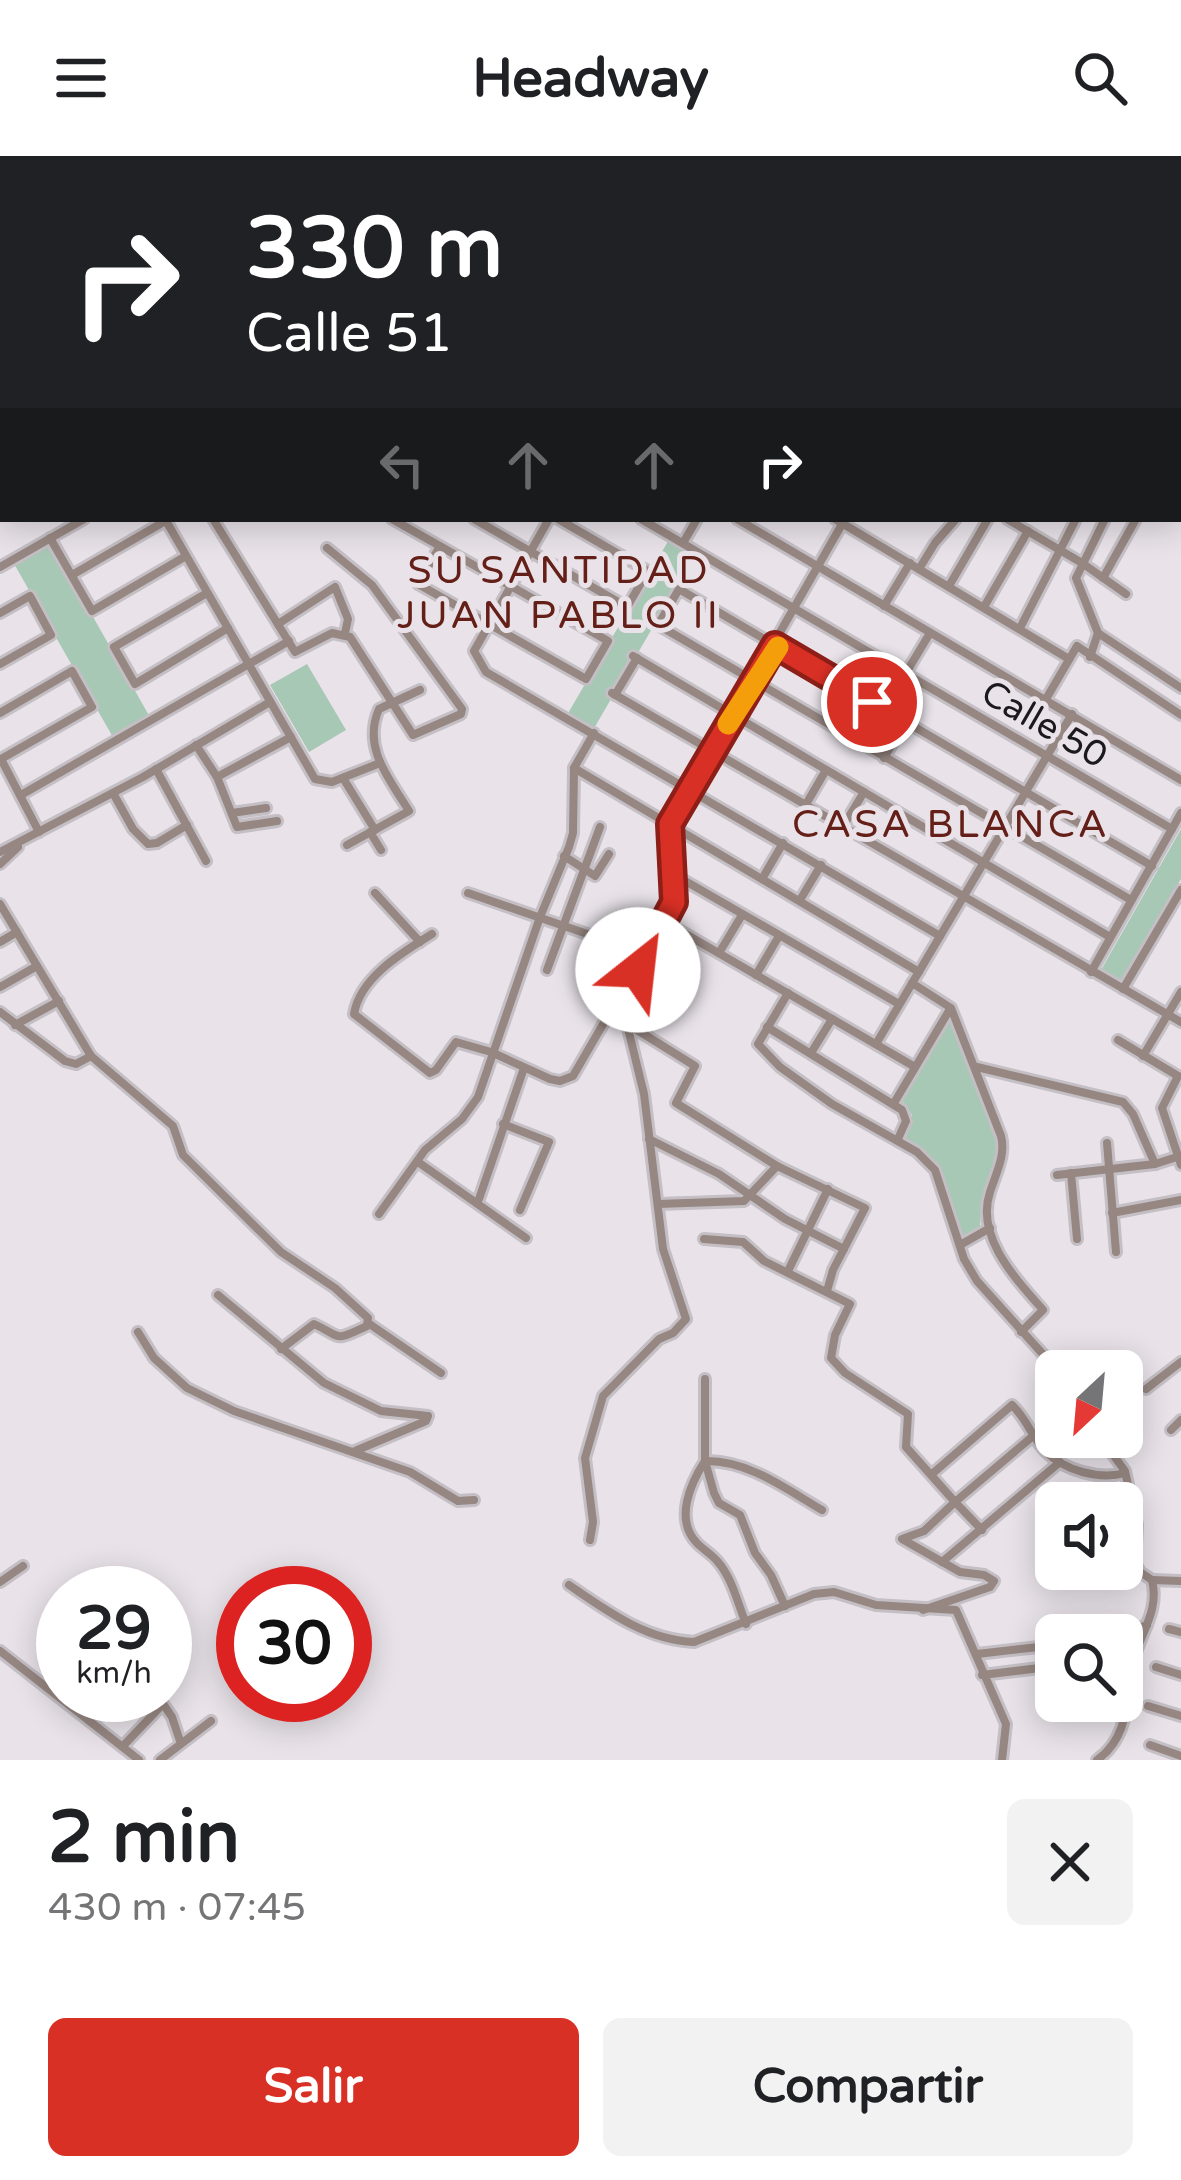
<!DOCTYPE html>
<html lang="es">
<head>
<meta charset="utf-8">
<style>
	:root { --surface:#fff; --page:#f2f2f2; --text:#202124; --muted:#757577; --accent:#d93025 }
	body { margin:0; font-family:"Varela Round",sans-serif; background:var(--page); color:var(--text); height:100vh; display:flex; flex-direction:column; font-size:45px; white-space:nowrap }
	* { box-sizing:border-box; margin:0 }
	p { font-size:39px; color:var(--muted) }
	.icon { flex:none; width:66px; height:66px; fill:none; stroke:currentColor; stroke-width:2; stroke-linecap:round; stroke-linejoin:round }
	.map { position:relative; height:1604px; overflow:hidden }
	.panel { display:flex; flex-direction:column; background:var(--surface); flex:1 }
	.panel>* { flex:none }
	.guide { position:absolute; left:0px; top:0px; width:1182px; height:366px; box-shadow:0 6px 30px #0003; background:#202124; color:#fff; overflow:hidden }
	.needle { width:78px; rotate:206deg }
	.buttons { position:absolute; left:1035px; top:1194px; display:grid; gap:24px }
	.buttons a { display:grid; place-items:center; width:108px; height:108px; border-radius:18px; background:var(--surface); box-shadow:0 6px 30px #0003; font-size:60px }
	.speed { position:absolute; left:36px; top:1410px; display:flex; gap:24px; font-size:60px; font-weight:700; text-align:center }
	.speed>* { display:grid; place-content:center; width:156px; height:156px; border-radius:50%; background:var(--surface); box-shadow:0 6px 30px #0003; line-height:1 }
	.speed small { font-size:30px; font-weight:400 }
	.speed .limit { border:18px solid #d22; background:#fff; color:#111 }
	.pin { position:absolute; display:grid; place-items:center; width:102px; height:102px; color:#fff; margin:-51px; border:6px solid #fff; border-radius:50%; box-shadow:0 3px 12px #0007 }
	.me { position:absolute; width:132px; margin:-66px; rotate:29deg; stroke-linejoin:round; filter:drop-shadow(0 0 9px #0008) }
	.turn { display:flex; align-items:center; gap:42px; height:252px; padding:0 48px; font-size:54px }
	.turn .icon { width:156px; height:156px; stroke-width:2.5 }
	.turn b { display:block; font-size:84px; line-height:102px }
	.lanes { display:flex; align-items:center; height:114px; padding:0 48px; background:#0003; justify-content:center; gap:60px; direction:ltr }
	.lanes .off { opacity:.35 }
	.round { display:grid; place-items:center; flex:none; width:126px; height:126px; border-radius:18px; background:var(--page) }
	.overview { display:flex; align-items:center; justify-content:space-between; height:204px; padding:0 48px }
	h1 { font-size:72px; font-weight:700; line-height:90px }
	.action { display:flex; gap:24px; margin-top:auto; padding:24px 48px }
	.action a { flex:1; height:138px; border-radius:18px; background:var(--accent); color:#fff; font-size:48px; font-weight:700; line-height:138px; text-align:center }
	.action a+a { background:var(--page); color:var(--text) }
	header { display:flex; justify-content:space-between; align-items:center; height:156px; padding:0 48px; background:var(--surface); font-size:54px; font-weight:700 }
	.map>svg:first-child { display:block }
	.green { fill:#a6c8b4 }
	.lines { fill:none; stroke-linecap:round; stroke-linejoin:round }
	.minor-casing { stroke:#c4bfc4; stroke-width:14 }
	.major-casing { stroke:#c4bfc4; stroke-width:15 }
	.minor { stroke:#978782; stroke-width:8 }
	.major { stroke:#563c34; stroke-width:9 }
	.route-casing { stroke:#8d1f18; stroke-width:30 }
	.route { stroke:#d93025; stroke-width:21 }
	.slow { stroke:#f59e0b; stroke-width:21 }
	.labels { text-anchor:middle; stroke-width:10; stroke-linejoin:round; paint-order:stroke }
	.street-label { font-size:36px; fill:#1b191b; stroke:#e9e3e9 }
	.neighbourhood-label { font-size:39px; letter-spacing:3px; fill:#642018; stroke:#e9e3e9 }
</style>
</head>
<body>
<header><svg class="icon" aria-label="menu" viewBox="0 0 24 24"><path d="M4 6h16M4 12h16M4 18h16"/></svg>Headway<svg class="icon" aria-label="search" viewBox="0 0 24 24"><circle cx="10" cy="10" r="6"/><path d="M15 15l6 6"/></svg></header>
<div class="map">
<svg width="1181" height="1604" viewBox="0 0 1181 1604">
	<rect width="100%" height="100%" fill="#e9e3e9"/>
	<g class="green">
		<path d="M691,363H705L688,392L696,397L593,574L567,559L670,382L677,386Z"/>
		<path d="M50,385L151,563L114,583L13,406Z"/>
		<path d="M307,508L346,574L309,596L270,529Z"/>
		<path d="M1181,673V723L1121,825L1101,814Z"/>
		<path d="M950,860L999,992L981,1052L980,1070L961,1081L937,1013L905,984L912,959L901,943Z"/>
	</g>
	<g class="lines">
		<defs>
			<g id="minor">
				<path d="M6,0L8,3"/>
				<path d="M57,0L58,3"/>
				<path d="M104,0L106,3"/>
				<path d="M151,0L153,3"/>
				<path d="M200,0L201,3"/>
				<path d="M423,0L425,3"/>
				<path d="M563,0V3"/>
				<path d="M574,0L582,3"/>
				<path d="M628,0L635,3"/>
				<path d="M683,0L689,3"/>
				<path d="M777,0L784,3"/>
				<path d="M860,0L864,3"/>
				<path d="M223,3L228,0"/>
				<path d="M291,3L296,0"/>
				<path d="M724,3L726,0"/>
				<path d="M0,74L3,79"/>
				<path d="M1179,293L1181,290"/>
				<path d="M165,363L315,623L332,626L380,607"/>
				<path d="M213,363L295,496L332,477L350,481L413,579L461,558L462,553L372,429L327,392"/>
				<path d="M392,363C464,404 536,444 608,485L586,523L418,428L440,390"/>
				<path d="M474,363L627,451L648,415L558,363"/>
				<path d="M549,363L474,495L486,516L940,780"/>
				<path d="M641,363L1172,673"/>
				<path d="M737,363L1181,624"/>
				<path d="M835,363L1069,503"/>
				<path d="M1007,363L1082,407L1126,438"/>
				<path d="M1105,363L1076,422L1098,477L1181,532"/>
				<path d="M50,382L92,455L186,400"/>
				<path d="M683,387L697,363"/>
				<path d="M0,411L84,363"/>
				<path d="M919,413L935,387L956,363"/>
				<path d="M72,419L167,364"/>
				<path d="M1103,422L1136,363"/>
				<path d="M949,430L988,363"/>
				<path d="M207,437L114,491L135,528L228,472"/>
				<path d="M884,450L910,407"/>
				<path d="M984,451L1028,375"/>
				<path d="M0,457L30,440L51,479L0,508"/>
				<path d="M278,468L335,431L348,463L345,477"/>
				<path d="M1020,472L1076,363"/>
				<path d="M633,500L1110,781"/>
				<path d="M1090,501L1098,477"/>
				<path d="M906,517L930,477"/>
				<path d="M612,537L1181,866"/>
				<path d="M615,539L637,502"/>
				<path d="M1046,543L1077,490L1181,559"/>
				<path d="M0,557L72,515L92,551L1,603"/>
				<path d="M846,580L867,543"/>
				<path d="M196,589L217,621L237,671L277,665"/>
				<path d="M884,602L905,566"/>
				<path d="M1,603L39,676"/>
				<path d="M574,612L919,816"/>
				<path d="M156,613L206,705"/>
				<path d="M217,621L291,581"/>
				<path d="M343,622L375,674"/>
				<path d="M113,637L133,673L148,688L157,687L187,669"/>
				<path d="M21,639L289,485"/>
				<path d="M805,650L826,614"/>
				<path d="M232,657L266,652"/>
				<path d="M842,672L864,636"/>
				<path d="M370,676L381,694"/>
				<path d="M347,689L409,655C389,622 362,592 379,553L420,534"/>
				<path d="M0,696L143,621L270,546"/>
				<path d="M564,700L595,720L609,698"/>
				<path d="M0,708L18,691"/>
				<path d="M673,718L899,848"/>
				<path d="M762,723L783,687"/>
				<path d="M375,737L420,786"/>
				<path d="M468,737L599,782L638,814"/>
				<path d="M800,744L821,709"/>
				<path d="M1131,744L658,469L679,433L1152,710"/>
				<path d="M0,748L91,900L173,970L183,999L281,1096L335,1132L368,1162L367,1170C332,1186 344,1182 314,1168L281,1193"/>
				<path d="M665,766L915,911"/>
				<path d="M432,778C403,796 360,821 354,858L430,917L436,914L456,886L491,896L550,923L560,925L573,920L674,746L670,668L845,363"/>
				<path d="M0,786L17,776"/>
				<path d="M719,797L742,759"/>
				<path d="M547,814L600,671"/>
				<path d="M1091,816L1181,657"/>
				<path d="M756,819L779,780"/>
				<path d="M912,827L951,852L1001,980C1006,999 996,1017 990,1036C975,1081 1016,1123 1043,1154L1021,1176"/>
				<path d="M0,831L37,810"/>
				<path d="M1123,833L1181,734"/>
				<path d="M788,837L758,888L780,911L832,948L917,996L935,1014L964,1103L977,1125L1058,1215"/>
				<path d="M0,856L65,905L76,908L91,900"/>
				<path d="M15,869L59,845"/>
				<path d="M629,869L695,910L676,947L777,1010L865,1052L833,1114L827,1135"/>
				<path d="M767,871L902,954L906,965L898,983"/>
				<path d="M1118,884L1178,920"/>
				<path d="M876,888L1072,558"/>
				<path d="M811,897L832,863"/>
				<path d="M1143,900L1181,836"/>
				<path d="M977,911L1123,946L1133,958L1155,1008"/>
				<path d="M1178,920L1162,952L1181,1009"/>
				<path d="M894,947L950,853"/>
				<path d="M503,968L549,986L520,1054"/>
				<path d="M649,983L719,1018L785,1063L844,1093"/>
				<path d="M1107,987L1116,1096"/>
				<path d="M418,1006L526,1082"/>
				<path d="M1071,1017L1077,1083"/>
				<path d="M1057,1019L1155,1008L1177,1001"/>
				<path d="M479,1043L524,912"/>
				<path d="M658,1048L744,1045L777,1010"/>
				<path d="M1112,1057L1181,1044"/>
				<path d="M379,1058L425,994L462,963L478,941L540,761L569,691L573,677L574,612L594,577"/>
				<path d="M704,1083L743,1086L764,1105L850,1148L835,1179L831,1202L845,1217L908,1258L906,1291L955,1346L924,1375L902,1383L960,1416L984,1419L994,1425L990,1431L923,1454"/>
				<path d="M960,1089L990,1072"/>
				<path d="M788,1115L828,1033"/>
				<path d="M218,1139L324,1227L381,1255L428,1260L426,1265L355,1295"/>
				<path d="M368,1167L441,1217"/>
				<path d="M138,1176L154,1202L187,1232L234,1255L410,1316L458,1345L474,1344"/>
				<path d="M705,1223V1305L714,1337L719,1347L740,1359L755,1397L771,1419L785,1450"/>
				<path d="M1146,1233L1181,1206"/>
				<path d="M1171,1274L1181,1264"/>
				<path d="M932,1318L1012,1249C1026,1262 1032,1281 1045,1295C1065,1315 1099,1324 1125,1317"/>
				<path d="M982,1374L955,1346L1033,1280"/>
				<path d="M590,1384L593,1366L585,1302L603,1240L659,1183L673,1177L686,1163L663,1093L644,938L621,844"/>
				<path d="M942,1406L1060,1306"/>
				<path d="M1152,1424L1181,1425"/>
				<path d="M0,1426L23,1410"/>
				<path d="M569,1429C607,1455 646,1484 694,1486L814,1438L834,1436L876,1449L956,1454L1006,1568L1002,1604"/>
				<path d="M746,1468C738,1448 732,1422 718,1406C712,1398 702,1393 696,1386C675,1363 690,1328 705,1305C748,1304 786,1333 822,1354"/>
				<path d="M1169,1473L1181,1476"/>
				<path d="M1121,1479L1147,1469"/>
				<path d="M0,1495L139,1604"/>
				<path d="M977,1498L1056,1489"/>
				<path d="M1156,1511L1181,1519"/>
				<path d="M982,1519L1056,1510"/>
				<path d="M157,1539L172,1561L180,1585"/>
				<path d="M1148,1550L1181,1560"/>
				<path d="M124,1589L163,1548"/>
				<path d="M1150,1589L1181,1600"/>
				<path d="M160,1604L211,1565"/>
				<path d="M1097,1604C1130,1581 1126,1542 1133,1507C1139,1478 1160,1456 1152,1424L1140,1416L1135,1407L1137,1369L1125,1315L1100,1281"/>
			</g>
			<g id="major">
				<path d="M351,0L353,3"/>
				<path d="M368,0L369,3"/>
				<path d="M0,341L3,339"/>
				<path d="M0,358L3,356"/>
			</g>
		</defs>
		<use href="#minor" class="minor-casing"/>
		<use href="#major" class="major-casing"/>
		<use href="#minor" class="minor"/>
		<use href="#major" class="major"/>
	</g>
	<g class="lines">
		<defs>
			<path id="route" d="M638,814L674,746L670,668L775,489L872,546"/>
		</defs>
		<use href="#route" class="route-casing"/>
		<use href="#route" class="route"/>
		<path class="slow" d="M728,568L778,491"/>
	</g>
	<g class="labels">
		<g class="street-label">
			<text transform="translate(1045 567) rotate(30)" y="13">Calle 50</text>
		</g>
		<g class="neighbourhood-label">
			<text x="559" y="427">SU SANTIDAD<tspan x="559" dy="45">JUAN PABLO II</tspan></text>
			<text x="951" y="681">CASA BLANCA</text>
		</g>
	</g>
</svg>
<div class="buttons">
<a><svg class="needle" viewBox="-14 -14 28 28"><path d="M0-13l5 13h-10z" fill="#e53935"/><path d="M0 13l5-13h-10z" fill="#757577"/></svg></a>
<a><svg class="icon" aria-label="sound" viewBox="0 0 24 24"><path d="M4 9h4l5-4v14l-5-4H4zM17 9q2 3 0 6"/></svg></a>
<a><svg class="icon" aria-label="search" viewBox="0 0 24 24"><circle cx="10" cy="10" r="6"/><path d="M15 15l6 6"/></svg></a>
</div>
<div class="speed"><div>29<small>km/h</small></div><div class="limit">30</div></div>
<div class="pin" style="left:872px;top:546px;background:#d93025"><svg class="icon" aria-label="arrive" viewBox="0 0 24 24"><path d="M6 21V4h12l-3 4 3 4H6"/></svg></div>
<svg class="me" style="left:638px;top:814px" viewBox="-20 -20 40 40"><circle r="19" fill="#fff"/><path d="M0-13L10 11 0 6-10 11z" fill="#d93025"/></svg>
<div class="guide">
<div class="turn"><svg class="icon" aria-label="right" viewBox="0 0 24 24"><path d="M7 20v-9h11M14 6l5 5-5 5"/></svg><div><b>330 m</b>Calle 51</div></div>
<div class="lanes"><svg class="icon off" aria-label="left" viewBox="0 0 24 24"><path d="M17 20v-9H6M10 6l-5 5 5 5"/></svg><svg class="icon off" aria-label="ahead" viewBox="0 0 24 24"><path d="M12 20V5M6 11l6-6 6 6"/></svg><svg class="icon off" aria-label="ahead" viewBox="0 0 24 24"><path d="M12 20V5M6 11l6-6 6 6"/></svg><svg class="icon" aria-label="right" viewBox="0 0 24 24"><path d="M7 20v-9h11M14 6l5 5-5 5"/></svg></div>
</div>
</div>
<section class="panel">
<div class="overview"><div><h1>2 min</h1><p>430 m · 07:45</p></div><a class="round"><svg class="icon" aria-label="close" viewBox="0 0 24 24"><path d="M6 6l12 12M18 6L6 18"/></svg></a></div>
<div class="action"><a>Salir</a><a>Compartir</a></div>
</section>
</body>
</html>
